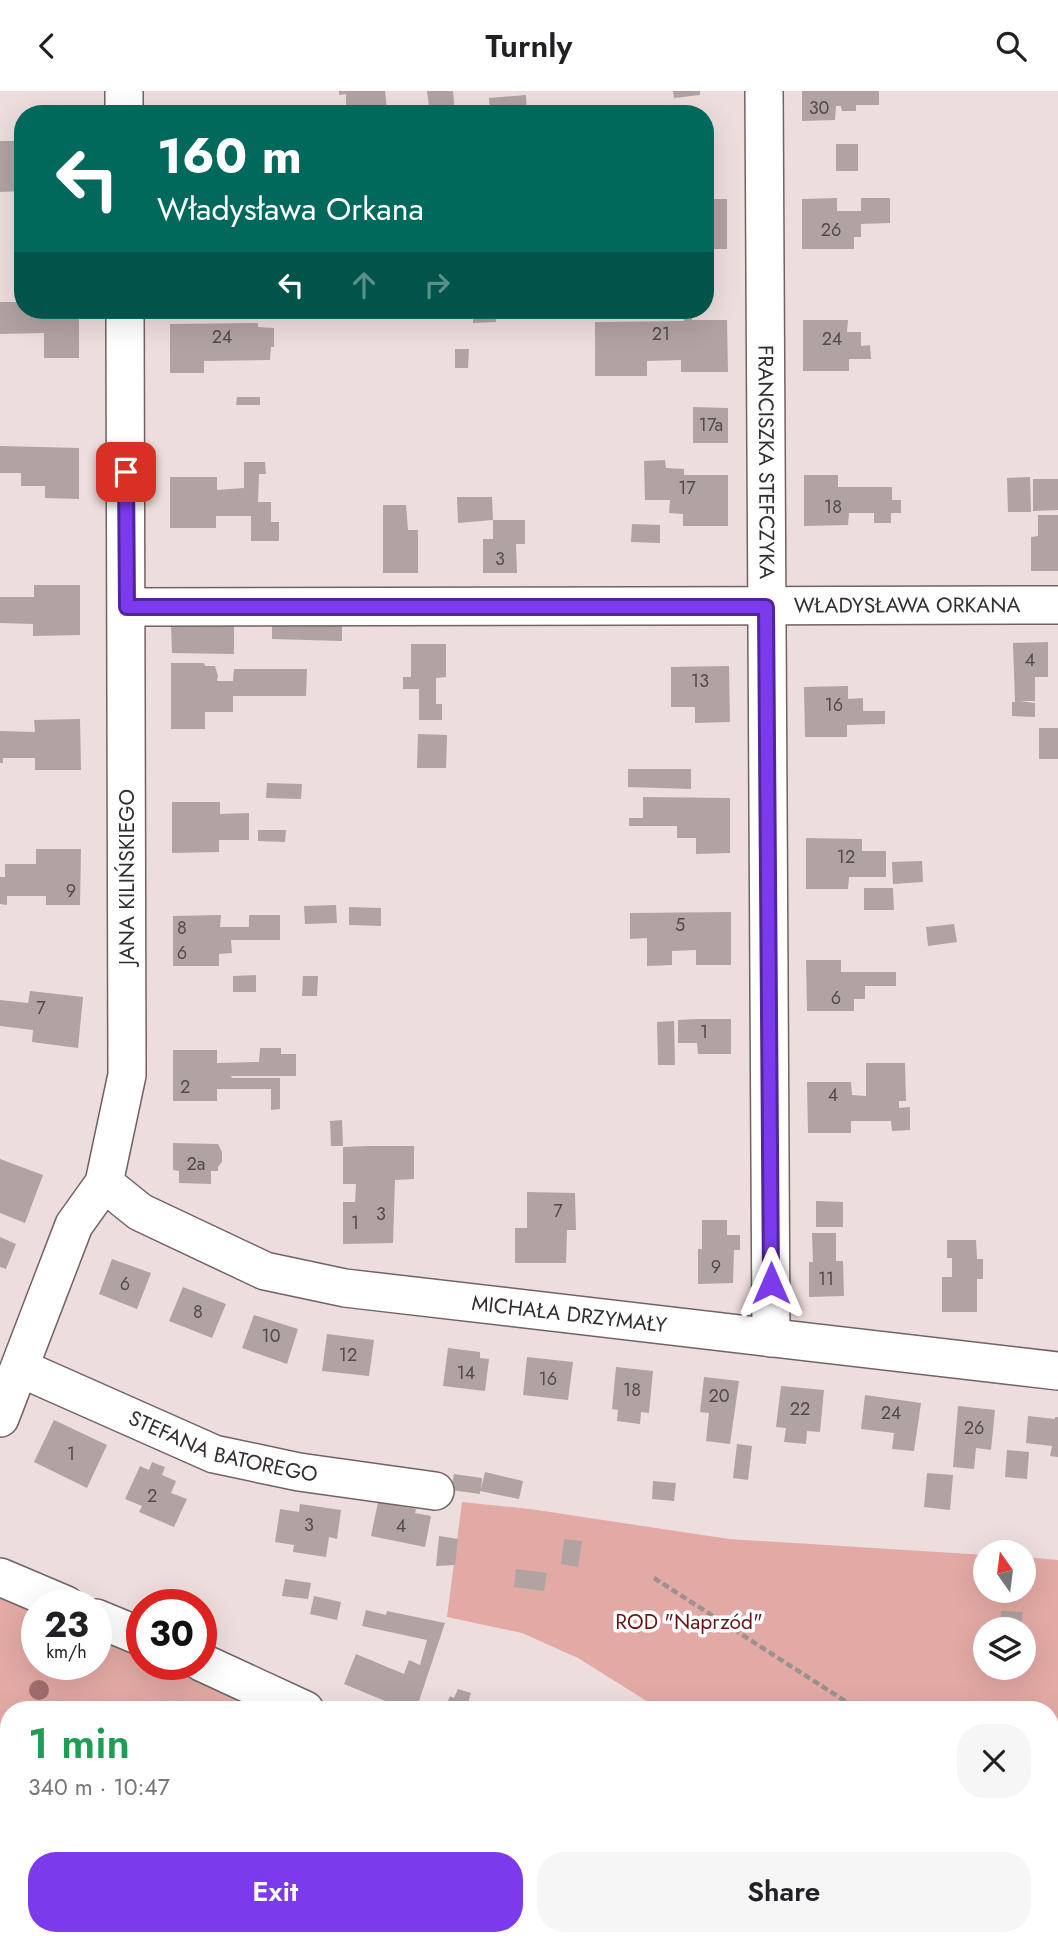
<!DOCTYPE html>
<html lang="en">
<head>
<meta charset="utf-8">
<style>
	:root { --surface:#fff; --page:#f6f6f6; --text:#202124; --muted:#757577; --accent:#7c3aed }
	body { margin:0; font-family:Jost,sans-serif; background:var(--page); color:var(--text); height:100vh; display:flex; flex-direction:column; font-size:26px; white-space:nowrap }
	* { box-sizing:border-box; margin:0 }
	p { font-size:23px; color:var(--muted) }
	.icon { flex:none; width:38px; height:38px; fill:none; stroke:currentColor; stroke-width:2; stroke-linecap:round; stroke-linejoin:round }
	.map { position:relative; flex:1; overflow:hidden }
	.panel { position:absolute; left:0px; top:1610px; width:1059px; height:245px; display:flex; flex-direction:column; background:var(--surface); border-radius:28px 28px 0 0; box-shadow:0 7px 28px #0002 }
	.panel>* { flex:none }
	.banner { position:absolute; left:14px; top:14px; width:700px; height:214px; border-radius:28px; box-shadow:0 7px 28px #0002; background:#00695c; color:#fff; overflow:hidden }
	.needle { width:46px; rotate:346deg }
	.fabs { position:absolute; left:973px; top:1449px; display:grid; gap:14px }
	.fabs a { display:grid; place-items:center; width:63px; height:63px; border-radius:50%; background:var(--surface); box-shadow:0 7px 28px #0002; font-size:35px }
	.speed { position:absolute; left:21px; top:1498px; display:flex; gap:14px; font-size:35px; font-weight:700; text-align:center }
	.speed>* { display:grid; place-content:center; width:91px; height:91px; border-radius:50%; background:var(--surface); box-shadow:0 7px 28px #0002; line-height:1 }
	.speed small { font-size:18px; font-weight:400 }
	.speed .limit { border:10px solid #d22; background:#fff; color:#111 }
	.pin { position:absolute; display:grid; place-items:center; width:60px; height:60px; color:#fff; margin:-30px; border-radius:14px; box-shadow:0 4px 10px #0006 }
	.me { position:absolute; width:77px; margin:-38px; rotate:0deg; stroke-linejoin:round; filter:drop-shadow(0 0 5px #0008) }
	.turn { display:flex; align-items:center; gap:24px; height:147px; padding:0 28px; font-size:32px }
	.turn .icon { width:91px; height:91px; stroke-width:2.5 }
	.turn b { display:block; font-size:49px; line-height:60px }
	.lanes { display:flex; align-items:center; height:66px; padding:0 28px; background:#0003; justify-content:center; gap:35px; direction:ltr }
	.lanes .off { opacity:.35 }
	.round { display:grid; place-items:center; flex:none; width:74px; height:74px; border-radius:28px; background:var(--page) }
	.summary { display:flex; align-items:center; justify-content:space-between; height:119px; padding:0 28px }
	h1 { font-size:42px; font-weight:600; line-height:52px; color:#1e9e55 }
	.cta { display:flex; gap:14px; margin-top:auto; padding:14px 28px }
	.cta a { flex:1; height:80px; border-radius:28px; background:var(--accent); color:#fff; font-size:28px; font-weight:600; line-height:80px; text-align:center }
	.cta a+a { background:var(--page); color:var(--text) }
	header { display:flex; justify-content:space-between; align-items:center; height:91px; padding:0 28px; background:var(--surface); font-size:32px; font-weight:600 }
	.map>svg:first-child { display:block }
	.green { fill:#e3aaa5; fill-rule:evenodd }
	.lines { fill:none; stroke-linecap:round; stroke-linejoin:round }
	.stream { stroke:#7ecee7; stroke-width:9 }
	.building { fill:#b1a3a2 }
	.minor-casing { stroke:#706362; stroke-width:40 }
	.path { stroke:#9c9190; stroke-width:4.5; stroke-dasharray:7 3.5; stroke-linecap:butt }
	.minor { stroke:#fff; stroke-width:37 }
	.tree { fill:#a46f70 }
	.route-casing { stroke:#51269a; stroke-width:18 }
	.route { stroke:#7c3aed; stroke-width:12 }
	.labels { text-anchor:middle; stroke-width:7; stroke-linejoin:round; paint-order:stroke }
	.number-label { font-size:18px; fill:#534b4b }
	.street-label { font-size:21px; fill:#342e2e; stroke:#fff }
	.park-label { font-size:21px; fill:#681517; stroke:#fff }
</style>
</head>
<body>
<header><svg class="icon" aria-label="back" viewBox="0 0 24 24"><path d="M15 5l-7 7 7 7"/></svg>Turnly<svg class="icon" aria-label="search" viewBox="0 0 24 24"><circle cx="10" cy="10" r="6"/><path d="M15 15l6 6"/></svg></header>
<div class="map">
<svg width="1058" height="1855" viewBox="0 0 1058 1855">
	<rect width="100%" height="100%" fill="#eddedd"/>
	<g class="green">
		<path d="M462,1411L530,1418L729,1448L985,1464V1500H1024V1466L1058,1469V1787L1050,1801V1619H661L578,1567L522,1542L447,1526ZM985,1538H1024V1577H985Z"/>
		<path d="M0,1496L37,1514V1573H96V1540L142,1562V1573H166L261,1619H9V1846H46L48,1855H0Z"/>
		<path d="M302,1846H680L694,1855H297Z"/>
	</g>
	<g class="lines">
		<g class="stream">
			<path d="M0,1639L9,1638"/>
			<path d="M383,1846L395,1855"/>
		</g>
	</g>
	<g class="building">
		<path d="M339,0H385L387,19L346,23V3L339,4Z"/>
		<path d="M427,0H453L455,23H430Z"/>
		<path d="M673,0H700V4L674,7Z"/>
		<path d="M802,0H879V14H856V20H842L841,15H836L835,29L802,30Z"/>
		<path d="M526,4L527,23H490L489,7Z"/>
		<path d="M0,50H17L18,64H23V100L0,101Z"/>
		<rect x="836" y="53" width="22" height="27"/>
		<path d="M837,107V120H861V107H890V132L861,133V146H854V158H802V108Z"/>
		<rect x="705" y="108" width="22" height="50"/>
		<path d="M0,211H23V219H79V267H44V242L0,243Z"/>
		<path d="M260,219H299V225L259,227Z"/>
		<path d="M473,219H495L496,231L473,232Z"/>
		<path d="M684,225H692V229H727L728,281H681V269L647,270V285H595V231L684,230Z"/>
		<path d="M803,229H848L847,241H861V255L870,254L871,268H849V280H803Z"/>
		<path d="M258,232V236L274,237V256H271L270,269L204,270V282H170V233Z"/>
		<path d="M455,258H469L468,277H455Z"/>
		<path d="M237,306H260V314H236Z"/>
		<path d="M693,316L728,317V352H693Z"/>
		<path d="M0,355L79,357V408L45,407V395H21V382H0Z"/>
		<path d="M665,369L666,377L684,378V384H728V435H683V423L669,422L670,409H645L644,370Z"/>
		<path d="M244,371H265L266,383H259L258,411H271V431H279V450H251V425H216V437H170V386H217V399L244,397Z"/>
		<path d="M804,384H838V396H892V409H901V422H891V432H874V422H849L848,434L804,435Z"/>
		<path d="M1030,386L1031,421H1008L1007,387Z"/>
		<path d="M1033,388H1058V419L1033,420Z"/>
		<path d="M457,406H492L493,429L458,432Z"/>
		<path d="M383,414H406L408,439H418V482H383Z"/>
		<path d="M1038,424H1058V480H1031V446L1038,445Z"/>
		<path d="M493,429H525V453H516L517,482H483V448H493Z"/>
		<path d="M632,433L660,434V452L631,451Z"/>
		<path d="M34,494H80V544L33,545V533L0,532V506H34Z"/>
		<path d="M272,530L342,532V550L272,548Z"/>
		<path d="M234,532V563L172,562L171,533Z"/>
		<path d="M1048,551V586H1035V610H1020L1035,612V626L1012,625V611H1015L1013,552Z"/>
		<path d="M411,553H446V586L436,587V613H442V629H419V598H403V586H411Z"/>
		<path d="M171,572H204L205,575H215L218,585L217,590H233L234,578H307L306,605H233V621H205V638H171Z"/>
		<path d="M729,575L730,631L695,632V616H671V576Z"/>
		<path d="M848,595V608L863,607V620H885V633L847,634V646H805L804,596Z"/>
		<path d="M80,628L81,679H35V667H3V672H0V640L35,641L34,629Z"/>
		<rect x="1039" y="637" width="19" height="31"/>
		<path d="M418,643L447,644L446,677H417Z"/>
		<path d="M628,678H691V698L628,696Z"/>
		<path d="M267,692L302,693L301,708L266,707Z"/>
		<path d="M643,706L730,707V762L696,763V747H677V735H629V727H643Z"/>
		<path d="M172,711H220V723L249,722V749H219V761L172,762Z"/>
		<path d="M258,739H286L285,751L258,750Z"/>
		<path d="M806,747L862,748V760H886V786H849L848,798H806Z"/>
		<path d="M36,758H81L80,814H46V805H7V814L0,813V786H5V773H36Z"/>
		<path d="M922,770L923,791L893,793L892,771Z"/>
		<path d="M864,797H893L894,819H864Z"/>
		<path d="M336,814L337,832L305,833L304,815Z"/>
		<path d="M349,816L381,817V835L349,834Z"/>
		<path d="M731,821V874H696V859L672,860V874L647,875V847L630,848V822Z"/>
		<path d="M221,824L220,836H249V824H280V849H231L232,862L219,863V875H173V825Z"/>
		<path d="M954,833L957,851L928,855L926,836Z"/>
		<path d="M806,869H841V881H896V895H865V908H854V920H807Z"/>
		<path d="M256,884V901H233V885Z"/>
		<path d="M303,885H318L317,905H302Z"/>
		<path d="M30,900L83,906L78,957L32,951L33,939L0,935V909L28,912Z"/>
		<path d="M697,928H731V963H698L697,952H678V929Z"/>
		<path d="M674,930L675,974H658L657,931Z"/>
		<path d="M260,957H281V963H296V985H231L232,987H280V1018L271,1019V998H217V1010H173V959H217V972L259,971Z"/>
		<path d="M866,972H905L906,1010H899V1017L910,1016V1039L892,1040L891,1030H851V1042H808L807,991H851L852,1004L866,1005Z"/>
		<path d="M342,1029L343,1055H331L330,1030Z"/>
		<path d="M173,1052L218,1053L222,1061V1071L218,1076V1080H211V1093L179,1092V1080L173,1079Z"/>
		<path d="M368,1055H414V1088L395,1089L393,1152L343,1153V1111H355L356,1093H343V1056Z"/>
		<path d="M0,1068L43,1084L25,1132L0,1122Z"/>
		<path d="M527,1101L575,1102L576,1139H567L566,1172H515V1137H527Z"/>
		<path d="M816,1110L843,1111V1136H816Z"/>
		<path d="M702,1129H727V1144H740V1159H734L733,1192L698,1193V1158H702Z"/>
		<path d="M812,1142H836V1170H843L844,1205L809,1206V1171H813Z"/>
		<path d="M0,1146L16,1153L6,1178L0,1176Z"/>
		<path d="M947,1149H976L977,1168H983V1188H977V1221H942V1186H952V1167H947Z"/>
		<path d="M112,1168L151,1182L137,1218L99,1203Z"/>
		<path d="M183,1196L226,1213L212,1247L169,1230Z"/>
		<path d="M254,1224L298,1238L287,1273L242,1257Z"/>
		<path d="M327,1243L374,1249L369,1285L322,1280Z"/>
		<path d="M448,1257L480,1261V1267L489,1268L485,1300L443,1295Z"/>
		<path d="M527,1266L573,1271L568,1309L523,1304Z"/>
		<path d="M616,1276L653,1280L649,1322L641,1321L640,1333L617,1330L618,1319L612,1318Z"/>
		<path d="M704,1286L739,1290L730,1353L706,1350L709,1322L700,1321Z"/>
		<path d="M781,1295L824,1299L820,1341L807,1340L806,1353L784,1351L786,1337L776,1336Z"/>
		<path d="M865,1304L921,1312L914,1360L892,1358L894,1342L861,1338Z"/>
		<path d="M958,1315L995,1319L991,1359L976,1357L974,1378L953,1376Z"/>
		<path d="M1028,1325L1055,1328V1326H1058V1366L1050,1365L1052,1355L1026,1352Z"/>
		<path d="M54,1329L107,1354L87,1397L34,1371Z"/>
		<path d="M737,1353L752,1355L748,1389L733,1387Z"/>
		<path d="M1007,1359L1029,1361L1027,1388L1005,1386Z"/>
		<path d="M152,1371L165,1376L162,1384L176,1390L171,1402L187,1408L174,1436L139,1421L142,1415L125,1408L140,1375L149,1379Z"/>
		<path d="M485,1381L523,1390L519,1408L480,1400V1403L451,1399L454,1383L482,1387L481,1398Z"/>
		<path d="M927,1382L953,1384L950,1419L924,1416Z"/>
		<path d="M653,1390L676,1392L674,1410L652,1408Z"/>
		<path d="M389,1402L402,1405L400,1415L416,1418L415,1422L431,1425L425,1456L371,1445L378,1411L387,1412Z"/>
		<path d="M300,1413L341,1419L337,1448L329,1446L326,1466L293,1461L294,1454L275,1451L280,1418L299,1421Z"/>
		<path d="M439,1445L458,1448L455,1474L436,1475Z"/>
		<path d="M564,1448L582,1450L578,1476L561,1473Z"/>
		<path d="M516,1478L547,1482L544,1500L514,1496Z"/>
		<path d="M285,1488L311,1492L308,1508L282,1505Z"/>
		<path d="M314,1505L341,1511L337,1529L310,1523Z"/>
		<path d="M366,1519L386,1524L387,1520L445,1532L416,1619H407L344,1593L356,1563L404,1583L409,1569L420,1574L427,1549L362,1535Z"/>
		<path d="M1001,1520L1023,1521L1021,1538H1000Z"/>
		<path d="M458,1598L471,1602L468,1612L485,1619H444L450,1605L454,1607Z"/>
		<path d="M86,1846H174L165,1855H78Z"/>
		<path d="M256,1846H302L297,1855H270Z"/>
		<path d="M771,1846H790L785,1855Z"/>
		<path d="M830,1846L842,1848L853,1855H824Z"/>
		<path d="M926,1846H964L959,1855H920Z"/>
	</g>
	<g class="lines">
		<defs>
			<g id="minor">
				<path d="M124,0V23"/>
				<path id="s1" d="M764,0L771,1247"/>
				<path id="s2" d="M127,516L1058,514"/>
				<path id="s3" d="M104,1092L140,1121L265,1180L345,1197L1058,1280"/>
				<path id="s4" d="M20,1277L214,1363L299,1381L435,1400"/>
				<path d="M0,1327L74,1134L104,1092L127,984L125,219"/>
				<path d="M0,1486L66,1514"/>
				<path d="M96,1527L142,1546"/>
				<path d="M201,1571L305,1619"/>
				<path d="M210,1846L227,1855"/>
				<path d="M698,1846L711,1855"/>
			</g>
		</defs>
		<use href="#minor" class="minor-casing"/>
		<g class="path">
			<path d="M654,1487L859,1619"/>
			<path d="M0,1719L9,1747"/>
			<path d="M1050,1741L1058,1746"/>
			<path d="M36,1846L38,1855"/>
		</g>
		<use href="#minor" class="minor"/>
	</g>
	<circle class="tree" cx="39" cy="1599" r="10"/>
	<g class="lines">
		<defs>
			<path id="route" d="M126,381L127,516H766L771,1192"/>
		</defs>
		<use href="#route" class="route-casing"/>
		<use href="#route" class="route"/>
	</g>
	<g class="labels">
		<g class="number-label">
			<text x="819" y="23">30</text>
			<text x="831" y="145">26</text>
			<text x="661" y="249">21</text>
			<text x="222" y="252">24</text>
			<text x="832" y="254">24</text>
			<text x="711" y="340">17a</text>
			<text x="687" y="403">17</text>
			<text x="833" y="422">18</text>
			<text x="500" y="474">3</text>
			<text x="1030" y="575">4</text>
			<text x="700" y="596">13</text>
			<text x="834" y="620">16</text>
			<text x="846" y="772">12</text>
			<text x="71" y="806">9</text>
			<text x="680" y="840">5</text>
			<text x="182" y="843">8</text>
			<text x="182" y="868">6</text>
			<text x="836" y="913">6</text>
			<text x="41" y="923">7</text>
			<text x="704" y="947">1</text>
			<text x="185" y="1002">2</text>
			<text x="833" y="1010">4</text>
			<text x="196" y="1079">2a</text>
			<text x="558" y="1126">7</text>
			<text x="381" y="1129">3</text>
			<text x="355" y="1138">1</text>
			<text x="716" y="1182">9</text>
			<text x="826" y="1194">11</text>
			<text x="125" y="1199">6</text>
			<text x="198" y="1227">8</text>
			<text x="271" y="1251">10</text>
			<text x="348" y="1270">12</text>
			<text x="466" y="1288">14</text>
			<text x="548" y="1294">16</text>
			<text x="632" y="1305">18</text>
			<text x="719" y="1311">20</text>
			<text x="800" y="1324">22</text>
			<text x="891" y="1328">24</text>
			<text x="974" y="1343">26</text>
			<text x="71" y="1369">1</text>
			<text x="152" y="1411">2</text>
			<text x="309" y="1440">3</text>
			<text x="401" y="1441">4</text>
		</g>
		<g class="street-label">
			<text dy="7" stroke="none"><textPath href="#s1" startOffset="371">FRANCISZKA STEFCZYKA</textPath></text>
			<text dy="7" stroke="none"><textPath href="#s2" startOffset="780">WŁADYSŁAWA ORKANA</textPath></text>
			<text transform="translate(127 786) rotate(-90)" y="7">JANA KILIŃSKIEGO</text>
			<text dy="7" stroke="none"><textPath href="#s3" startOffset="492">MICHAŁA DRZYMAŁY</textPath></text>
			<text dy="7" stroke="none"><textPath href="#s4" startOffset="219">STEFANA BATOREGO</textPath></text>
		</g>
		<g class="park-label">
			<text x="689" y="1538">ROD "Naprzód"</text>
		</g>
	</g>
</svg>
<div class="fabs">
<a><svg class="needle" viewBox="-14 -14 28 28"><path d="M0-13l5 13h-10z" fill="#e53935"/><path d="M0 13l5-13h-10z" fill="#757577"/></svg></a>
<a><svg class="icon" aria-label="layers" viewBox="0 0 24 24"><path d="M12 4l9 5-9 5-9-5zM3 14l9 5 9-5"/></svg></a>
</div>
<div class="speed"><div>23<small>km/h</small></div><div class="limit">30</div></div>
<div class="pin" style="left:126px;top:381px;background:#d93025"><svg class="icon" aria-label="arrive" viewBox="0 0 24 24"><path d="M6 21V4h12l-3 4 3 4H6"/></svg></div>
<svg class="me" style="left:771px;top:1192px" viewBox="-20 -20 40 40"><path d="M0-17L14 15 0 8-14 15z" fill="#7c3aed" stroke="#fff" stroke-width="4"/></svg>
<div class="banner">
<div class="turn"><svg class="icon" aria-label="left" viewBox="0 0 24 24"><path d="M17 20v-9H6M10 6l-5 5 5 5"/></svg><div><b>160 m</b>Władysława Orkana</div></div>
<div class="lanes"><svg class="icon" aria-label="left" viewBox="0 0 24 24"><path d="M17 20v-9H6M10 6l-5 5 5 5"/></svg><svg class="icon off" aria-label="ahead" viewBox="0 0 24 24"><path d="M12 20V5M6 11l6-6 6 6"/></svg><svg class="icon off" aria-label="right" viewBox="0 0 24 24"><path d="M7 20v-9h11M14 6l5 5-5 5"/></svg></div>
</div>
<section class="panel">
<div class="summary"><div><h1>1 min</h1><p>340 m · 10:47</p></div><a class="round"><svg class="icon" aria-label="close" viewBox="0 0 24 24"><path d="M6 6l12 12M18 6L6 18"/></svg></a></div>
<div class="cta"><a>Exit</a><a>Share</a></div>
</section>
</div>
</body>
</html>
